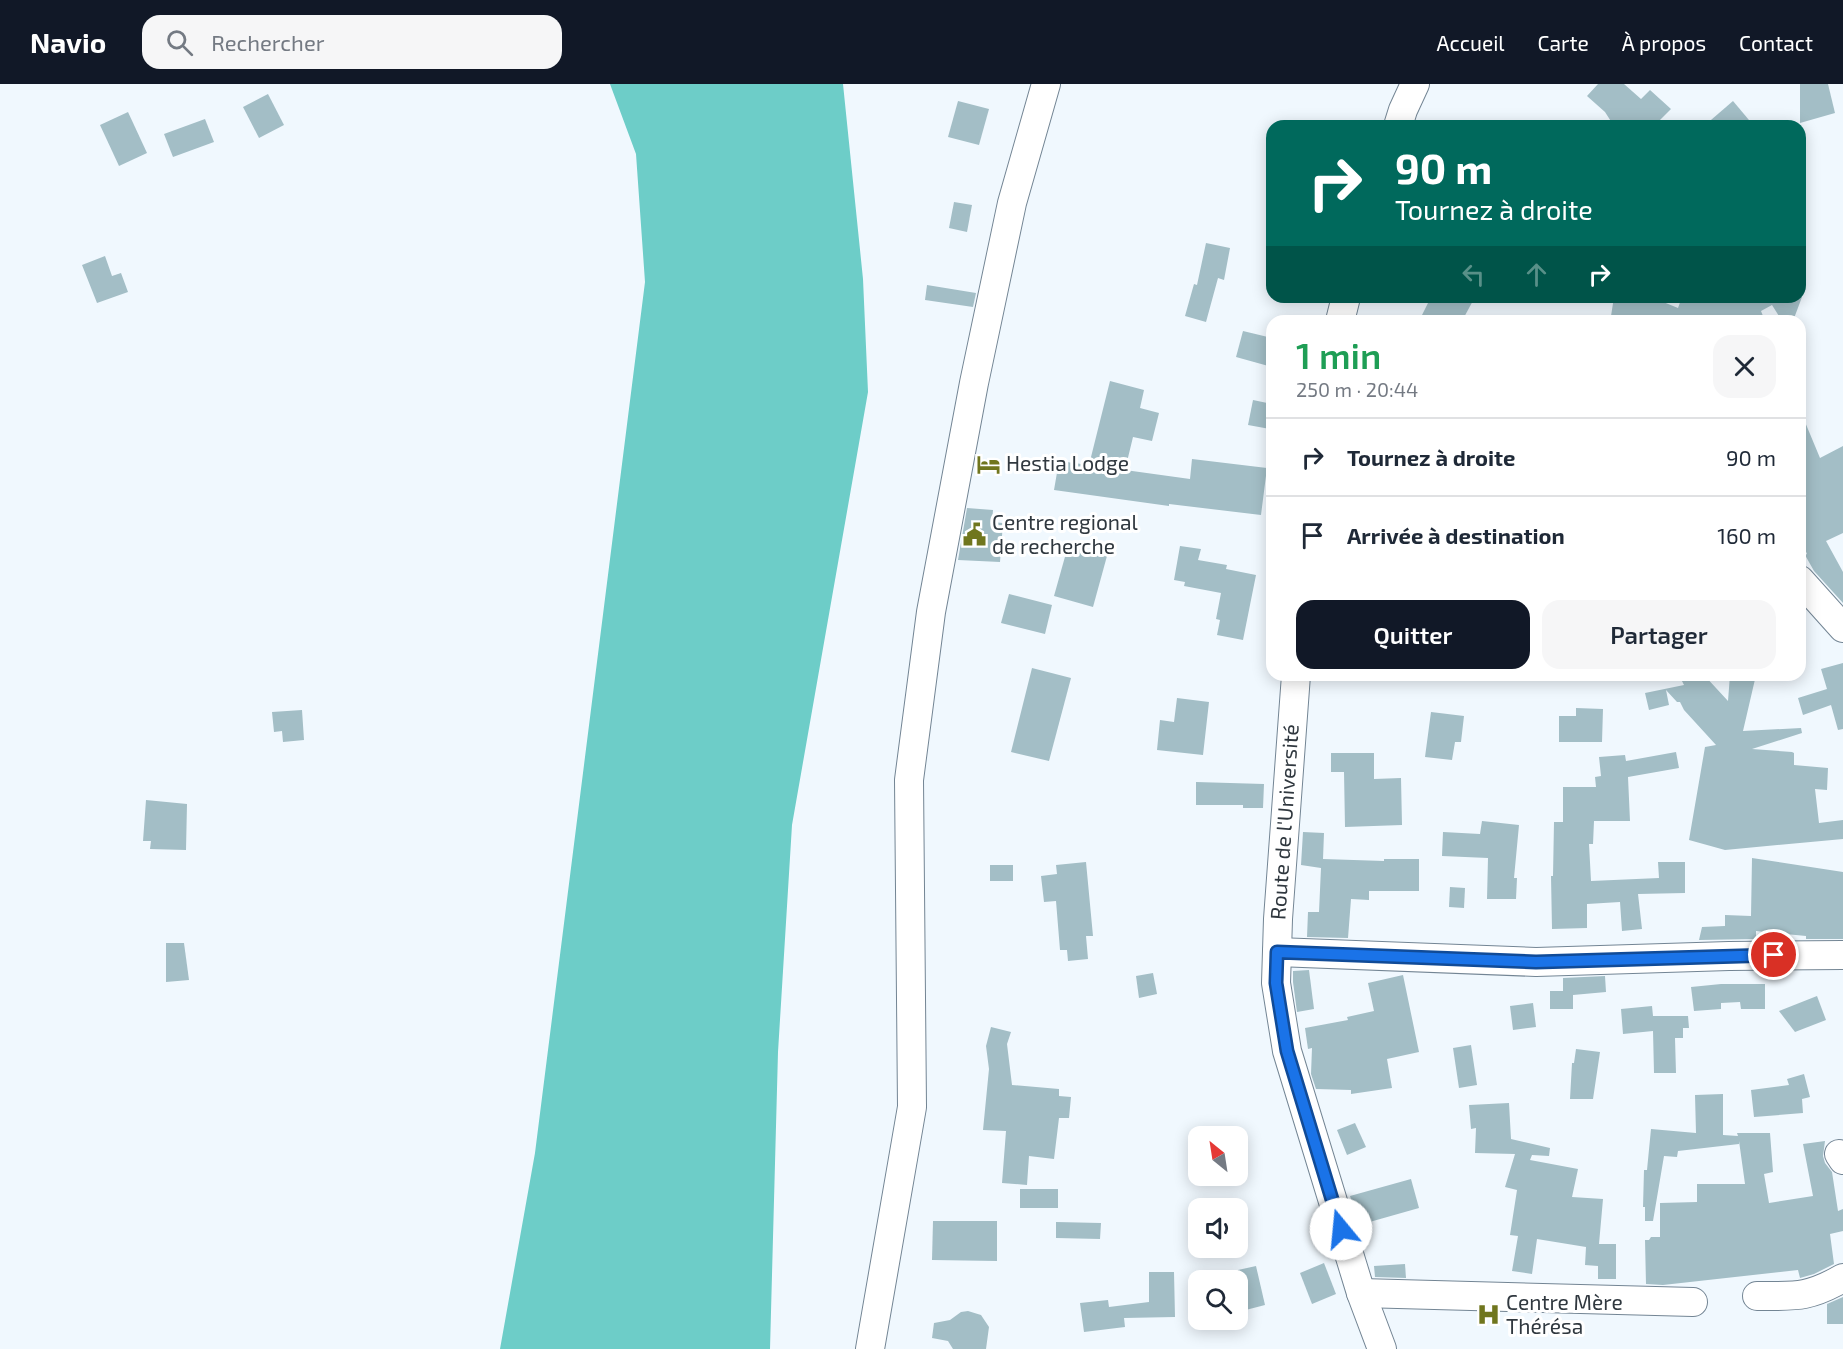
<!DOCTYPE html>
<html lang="fr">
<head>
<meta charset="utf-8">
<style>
	:root { --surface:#fff; --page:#f6f6f7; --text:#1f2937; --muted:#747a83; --line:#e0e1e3; --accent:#111827 }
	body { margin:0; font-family:"Exo 2",sans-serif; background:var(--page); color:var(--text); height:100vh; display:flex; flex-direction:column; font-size:22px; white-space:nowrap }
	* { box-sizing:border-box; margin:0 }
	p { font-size:20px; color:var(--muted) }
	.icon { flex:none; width:33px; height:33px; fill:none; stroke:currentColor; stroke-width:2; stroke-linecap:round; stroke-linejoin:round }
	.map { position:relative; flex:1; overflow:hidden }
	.side { position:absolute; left:1266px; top:231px; width:540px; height:366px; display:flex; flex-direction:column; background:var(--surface); border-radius:18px; box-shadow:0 3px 15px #0003 }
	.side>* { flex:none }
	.guide { position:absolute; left:1266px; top:36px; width:540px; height:183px; border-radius:18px; box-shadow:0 3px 15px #0003; background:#00695c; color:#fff; overflow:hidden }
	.needle { width:39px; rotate:330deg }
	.buttons { position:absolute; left:1188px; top:1042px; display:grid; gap:12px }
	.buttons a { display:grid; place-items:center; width:60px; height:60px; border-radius:12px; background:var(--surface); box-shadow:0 3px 15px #0003; font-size:30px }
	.pin { position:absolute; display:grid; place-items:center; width:51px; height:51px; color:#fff; margin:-26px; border:3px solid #fff; border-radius:50%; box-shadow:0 2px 6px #0007 }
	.me { position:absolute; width:66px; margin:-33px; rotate:343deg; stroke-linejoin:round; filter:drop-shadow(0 0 4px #0008) }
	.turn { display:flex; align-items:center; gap:21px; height:126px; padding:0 30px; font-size:27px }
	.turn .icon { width:78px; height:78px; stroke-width:2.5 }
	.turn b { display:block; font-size:42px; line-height:51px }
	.lanes { display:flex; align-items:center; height:57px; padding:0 30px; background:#0003; justify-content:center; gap:30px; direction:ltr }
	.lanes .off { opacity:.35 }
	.round { display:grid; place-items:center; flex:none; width:63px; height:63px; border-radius:18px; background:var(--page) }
	.overview { display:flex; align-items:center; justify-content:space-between; height:102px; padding:0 30px }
	h1 { font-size:36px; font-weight:600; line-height:45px; color:#1e9e55 }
	.button { display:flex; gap:12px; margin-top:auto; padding:12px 30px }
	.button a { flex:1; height:69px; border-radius:18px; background:var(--accent); color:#fff; font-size:24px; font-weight:600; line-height:69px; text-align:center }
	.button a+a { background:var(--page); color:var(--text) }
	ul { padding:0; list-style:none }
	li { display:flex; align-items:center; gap:18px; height:78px; padding:0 30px; border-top:2px solid var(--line) }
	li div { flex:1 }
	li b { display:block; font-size:22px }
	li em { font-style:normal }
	header { display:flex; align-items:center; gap:36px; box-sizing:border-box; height:84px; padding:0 30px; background:var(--accent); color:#fff }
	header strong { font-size:28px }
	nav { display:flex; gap:33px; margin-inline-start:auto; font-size:21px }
	.search { width:420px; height:54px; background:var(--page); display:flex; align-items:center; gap:15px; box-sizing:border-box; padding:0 21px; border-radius:18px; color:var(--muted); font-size:22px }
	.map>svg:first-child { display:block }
	.water { fill:#6dcdc8 }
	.building { fill:#a3bec6 }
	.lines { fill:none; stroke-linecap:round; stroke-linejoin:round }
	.minor-casing { stroke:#738594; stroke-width:30 }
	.minor { stroke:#fff; stroke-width:28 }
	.route-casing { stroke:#114b97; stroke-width:15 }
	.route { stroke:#1a73e8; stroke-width:10 }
	.labels { text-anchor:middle; stroke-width:6; stroke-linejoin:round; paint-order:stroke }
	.poi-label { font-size:21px; fill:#30383f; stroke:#fff; text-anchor:start }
	.street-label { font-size:21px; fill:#30383f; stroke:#fff }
</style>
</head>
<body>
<header>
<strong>Navio</strong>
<div class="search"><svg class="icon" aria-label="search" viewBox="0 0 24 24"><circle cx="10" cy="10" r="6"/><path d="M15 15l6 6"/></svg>Rechercher</div>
<nav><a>Accueil</a><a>Carte</a><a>À propos</a><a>Contact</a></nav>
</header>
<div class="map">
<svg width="1843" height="1265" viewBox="0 0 1843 1265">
	<rect width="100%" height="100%" fill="#f0f8fe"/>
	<path class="water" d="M610,0H843L863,195L868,308L792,741L778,968L770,1265H500L535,1069L645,198L636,70Z"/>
	<g class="building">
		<path d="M1598,0H1624L1641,15L1650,6L1671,25L1654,42H1614L1605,28L1587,12Z"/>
		<path d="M1800,0H1828L1835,29L1800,39Z"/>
		<path d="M268,10L284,41L259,54L243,23Z"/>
		<path d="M958,17L989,25L979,61L948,53Z"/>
		<path d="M1733,17L1754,42H1704Z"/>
		<path d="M128,28L147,69L119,82L100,41Z"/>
		<path d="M205,35L214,58L173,73L164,50Z"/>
		<path d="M954,118L972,121L967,148L949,144Z"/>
		<path d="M1206,159L1230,164L1224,196L1218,194L1206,238L1185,232L1194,200L1197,201Z"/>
		<path d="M105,172L112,192L121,189L128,208L97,219L82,181Z"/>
		<path d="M927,201L976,209L973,223L925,216Z"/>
		<path d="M1431,213H1475L1462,237H1419Z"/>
		<path d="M1614,213H1651L1678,224L1682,213H1802L1793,237H1782L1772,221L1761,227L1765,237H1662L1611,232Z"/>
		<path d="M1243,247L1272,254V283L1236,273Z"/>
		<path d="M1110,297L1144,306L1140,324L1159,329L1152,357L1133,353L1125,386L1190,395L1192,375L1267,384L1261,431L1169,420V422L1054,406L1059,377L1089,381Z"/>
		<path d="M1253,316L1272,320L1270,345L1248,341Z"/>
		<path d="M1800,326L1820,374L1843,362V449L1826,457L1843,488V519L1814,487L1805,471L1807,470L1800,454Z"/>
		<path d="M967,424L993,426L992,438L1003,439L1000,478L958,476Z"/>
		<path d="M1068,462L1107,472L1093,523L1054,512Z"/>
		<path d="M1180,462L1201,465L1198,476L1227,481L1226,485L1256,491L1243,556L1217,551L1220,536L1216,535L1221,509L1184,502L1185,498L1174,496Z"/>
		<path d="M1009,510L1052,521L1045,550L1001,539Z"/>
		<path d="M1843,579V645L1838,646L1831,621L1803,631L1798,614L1827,605L1821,585Z"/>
		<path d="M1032,584L1071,594L1049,677L1011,668Z"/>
		<path d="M1679,591H1704L1728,617L1730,591H1756L1743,647L1801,644L1802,649L1752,665L1792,668L1794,669V681L1828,684L1827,706L1815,705L1819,739L1843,736V755L1725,766L1689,756L1705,663L1716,661L1684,626L1680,618H1677L1666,606L1669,621L1649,626L1645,609L1684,601Z"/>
		<path d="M1177,614L1209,618L1203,671L1157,666L1160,636L1174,638Z"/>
		<path d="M1576,624L1603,625L1602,658H1559V632H1576Z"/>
		<path d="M302,626L304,656L283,658L282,647L274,648L272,628Z"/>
		<path d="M1431,628L1464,632L1461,658H1455L1452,676L1425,673Z"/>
		<path d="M1676,668L1679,684L1628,693L1630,737H1594L1593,760H1589L1591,797L1659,794L1658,778H1685V809L1638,810L1642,845L1622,847L1620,818L1587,820V844L1552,845L1551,792H1553L1554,738H1563V703H1596L1595,693L1601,692L1599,673L1625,671L1626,677Z"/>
		<path d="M1331,669H1374V695L1401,694L1402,741L1345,743L1344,688H1331Z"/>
		<path d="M1196,698L1264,700L1263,724H1243V721H1196Z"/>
		<path d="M146,716L187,720L186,766L150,765L151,757H143Z"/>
		<path d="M1482,737L1519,741L1514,794H1517L1516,815H1487L1488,774L1442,772L1443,748L1480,750Z"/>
		<path d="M1303,748L1324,749L1323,775L1384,777V775H1419V807H1369V816L1351,815L1348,854L1307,853L1308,828H1319L1321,784L1301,781Z"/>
		<path d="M1752,774L1843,788V855H1806V852L1756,847V855L1699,856L1702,843L1725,842V831L1751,832Z"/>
		<path d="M1086,778L1093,852H1086L1088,875L1068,877L1067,866H1060L1056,817L1044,818L1041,792L1057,790L1056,781Z"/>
		<rect x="990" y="781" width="23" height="16"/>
		<path d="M1450,803L1465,804L1464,824L1449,823Z"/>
		<path d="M166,859H184L189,896L166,898Z"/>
		<path d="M1309,886L1314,925L1297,928L1293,898V887Z"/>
		<path d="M1153,889L1157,910L1139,914L1136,892Z"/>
		<path d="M1403,891L1419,968L1387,975L1392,1004L1351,1010V1006L1316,1005L1311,990L1312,964L1308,965L1305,944L1348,936L1347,933L1374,927L1368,899Z"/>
		<path d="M1605,892L1606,908L1573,911V925H1550V907H1563V894Z"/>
		<path d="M1721,900H1765V925H1741L1740,918L1721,919V925L1694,927L1691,903Z"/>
		<path d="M1817,912L1826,936L1795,948L1779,927Z"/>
		<path d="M1533,919L1536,943L1513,946L1510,922Z"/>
		<path d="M1652,922L1653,932H1688L1689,944H1683V954H1675L1676,989H1654L1653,947L1623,950L1621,925Z"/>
		<path d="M991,943L1011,948L1007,960L1012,1001L1059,1005V1012L1071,1013L1069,1034H1059L1054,1075L1029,1072L1027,1101L1002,1099L1006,1047L983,1046L989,985L986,962Z"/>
		<path d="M1471,961L1477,1001L1459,1004L1453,964Z"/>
		<path d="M1576,965L1600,968L1593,1015H1570L1572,979H1574Z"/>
		<path d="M1804,990L1810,1013L1802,1015L1803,1029L1754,1033L1751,1006L1789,1001L1787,995Z"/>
		<path d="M1723,1010V1051L1738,1052L1737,1049H1770L1773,1088L1764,1090L1769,1119L1813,1112L1803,1060L1825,1057L1823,1072L1825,1079L1832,1088L1838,1127L1843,1125V1147L1830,1150L1834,1180L1814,1190L1800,1194L1798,1186L1663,1201L1646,1200L1645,1156H1649L1651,1153H1660V1119L1697,1118V1100H1745L1739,1057V1060L1678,1067L1677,1073L1664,1072L1653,1137H1645V1123H1643L1644,1086H1647L1651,1045L1696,1049L1695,1011Z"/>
		<path d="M1509,1019L1511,1055L1550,1064L1549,1072L1532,1071L1530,1076L1578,1085L1572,1113L1603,1115L1599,1160H1616V1195H1598V1182L1585,1181L1586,1163L1537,1155L1532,1190L1512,1187L1518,1152L1510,1151L1517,1106L1505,1103L1515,1070L1475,1069L1476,1044L1471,1045L1469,1021Z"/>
		<path d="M1355,1039L1366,1063L1347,1071L1337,1046Z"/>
		<path d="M1411,1095L1419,1124L1359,1141L1350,1112Z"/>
		<rect x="1020" y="1105" width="38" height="19"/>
		<path d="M933,1137H997V1177L932,1176Z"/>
		<path d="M1056,1138L1101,1139L1100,1155L1056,1154Z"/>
		<path d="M1324,1179L1336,1210L1312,1220L1300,1189Z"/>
		<path d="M1405,1180L1406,1194L1375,1193L1374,1182Z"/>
		<path d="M1256,1182L1265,1221L1238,1228V1186Z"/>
		<path d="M1149,1188H1174L1175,1233L1124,1234L1125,1243L1084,1248L1080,1219L1108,1216L1109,1223L1149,1218Z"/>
		<path d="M1843,1213V1240H1827V1220Z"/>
		<path d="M968,1227L981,1231L989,1243L986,1265H953L948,1257L932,1254L934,1239L950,1236L961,1228Z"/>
	</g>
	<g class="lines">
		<defs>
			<g id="minor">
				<path d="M1398,42L1403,26L1415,0"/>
				<path d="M1340,237L1346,213"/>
				<path d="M1800,496L1843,544"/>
				<path d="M1296,591L1278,835L1276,899L1287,967L1361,1209L1382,1265"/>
				<path d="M1277,868L1536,878L1729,872L1843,871"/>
				<path d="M1839,1070L1843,1076"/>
				<path d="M1361,1209L1693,1218"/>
				<path d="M1757,1212C1796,1212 1808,1214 1843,1194"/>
				<path d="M870,1265L912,1023L909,696L931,528L974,299L1012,119L1046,0"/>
			</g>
		</defs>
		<use href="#minor" class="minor-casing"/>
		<use href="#minor" class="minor"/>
	</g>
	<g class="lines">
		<defs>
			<path id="route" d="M1341,1145L1287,967L1276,899L1277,868L1536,878L1774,871"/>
		</defs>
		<use href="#route" class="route-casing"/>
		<use href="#route" class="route"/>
	</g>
	<defs>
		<symbol id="hotel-bare" viewBox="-9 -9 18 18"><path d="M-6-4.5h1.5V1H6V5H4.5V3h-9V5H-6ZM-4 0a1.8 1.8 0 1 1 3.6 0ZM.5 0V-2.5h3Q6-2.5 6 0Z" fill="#70761e" stroke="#fff" stroke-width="2.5" paint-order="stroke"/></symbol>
		<symbol id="civic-bare" viewBox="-9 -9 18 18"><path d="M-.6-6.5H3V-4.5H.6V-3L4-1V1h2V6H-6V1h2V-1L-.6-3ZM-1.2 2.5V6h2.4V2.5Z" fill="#70761e" stroke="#fff" stroke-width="2.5" paint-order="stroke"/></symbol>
		<symbol id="hospital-bare" viewBox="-9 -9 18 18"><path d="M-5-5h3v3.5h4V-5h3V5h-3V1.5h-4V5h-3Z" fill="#70761e" stroke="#fff" stroke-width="2.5" paint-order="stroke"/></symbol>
	</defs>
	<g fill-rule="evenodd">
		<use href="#hotel-bare" x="972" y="364" width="33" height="33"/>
		<use href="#civic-bare" x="958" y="434" width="33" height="33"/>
		<use href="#hospital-bare" x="1472" y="1214" width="33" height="33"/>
	</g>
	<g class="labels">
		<g class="poi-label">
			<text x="1006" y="387">Hestia Lodge</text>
			<text x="992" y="446">Centre regional<tspan x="992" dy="24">de recherche</tspan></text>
			<text x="1506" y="1226">Centre Mère<tspan x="1506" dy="24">Thérésa</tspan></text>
		</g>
		<g class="street-label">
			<text transform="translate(1285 738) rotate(-86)" y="7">Route de l'Université</text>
		</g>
	</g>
</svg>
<div class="buttons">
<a><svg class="needle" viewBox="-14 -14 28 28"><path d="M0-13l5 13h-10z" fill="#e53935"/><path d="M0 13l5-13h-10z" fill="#747a83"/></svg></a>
<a><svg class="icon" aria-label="sound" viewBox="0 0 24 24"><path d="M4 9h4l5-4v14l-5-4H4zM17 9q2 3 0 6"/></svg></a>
<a><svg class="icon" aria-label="search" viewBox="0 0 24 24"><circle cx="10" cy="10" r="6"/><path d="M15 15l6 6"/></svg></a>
</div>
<div class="pin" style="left:1774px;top:871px;background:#d93025"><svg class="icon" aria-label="arrive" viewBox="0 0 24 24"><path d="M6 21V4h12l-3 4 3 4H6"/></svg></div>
<svg class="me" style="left:1341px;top:1145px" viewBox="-20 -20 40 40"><circle r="19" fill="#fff"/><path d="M0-13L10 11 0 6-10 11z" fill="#1a73e8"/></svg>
<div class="guide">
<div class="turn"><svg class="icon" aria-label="right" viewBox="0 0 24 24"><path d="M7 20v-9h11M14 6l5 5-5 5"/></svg><div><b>90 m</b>Tournez à droite</div></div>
<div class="lanes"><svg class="icon off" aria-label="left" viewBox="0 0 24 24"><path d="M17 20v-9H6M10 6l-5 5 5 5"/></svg><svg class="icon off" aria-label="ahead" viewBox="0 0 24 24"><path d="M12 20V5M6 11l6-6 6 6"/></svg><svg class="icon" aria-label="right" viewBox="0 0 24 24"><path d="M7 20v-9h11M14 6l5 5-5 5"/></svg></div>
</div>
<section class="side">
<div class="overview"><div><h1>1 min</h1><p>250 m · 20:44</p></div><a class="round"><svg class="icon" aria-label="close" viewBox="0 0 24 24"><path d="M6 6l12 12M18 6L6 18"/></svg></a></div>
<ul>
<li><svg class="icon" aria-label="right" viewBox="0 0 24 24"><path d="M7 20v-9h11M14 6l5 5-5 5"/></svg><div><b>Tournez à droite</b></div><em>90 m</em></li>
<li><svg class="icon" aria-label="arrive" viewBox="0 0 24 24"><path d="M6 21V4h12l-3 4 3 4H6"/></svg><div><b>Arrivée à destination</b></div><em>160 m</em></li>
</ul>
<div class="button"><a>Quitter</a><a>Partager</a></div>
</section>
</div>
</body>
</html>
